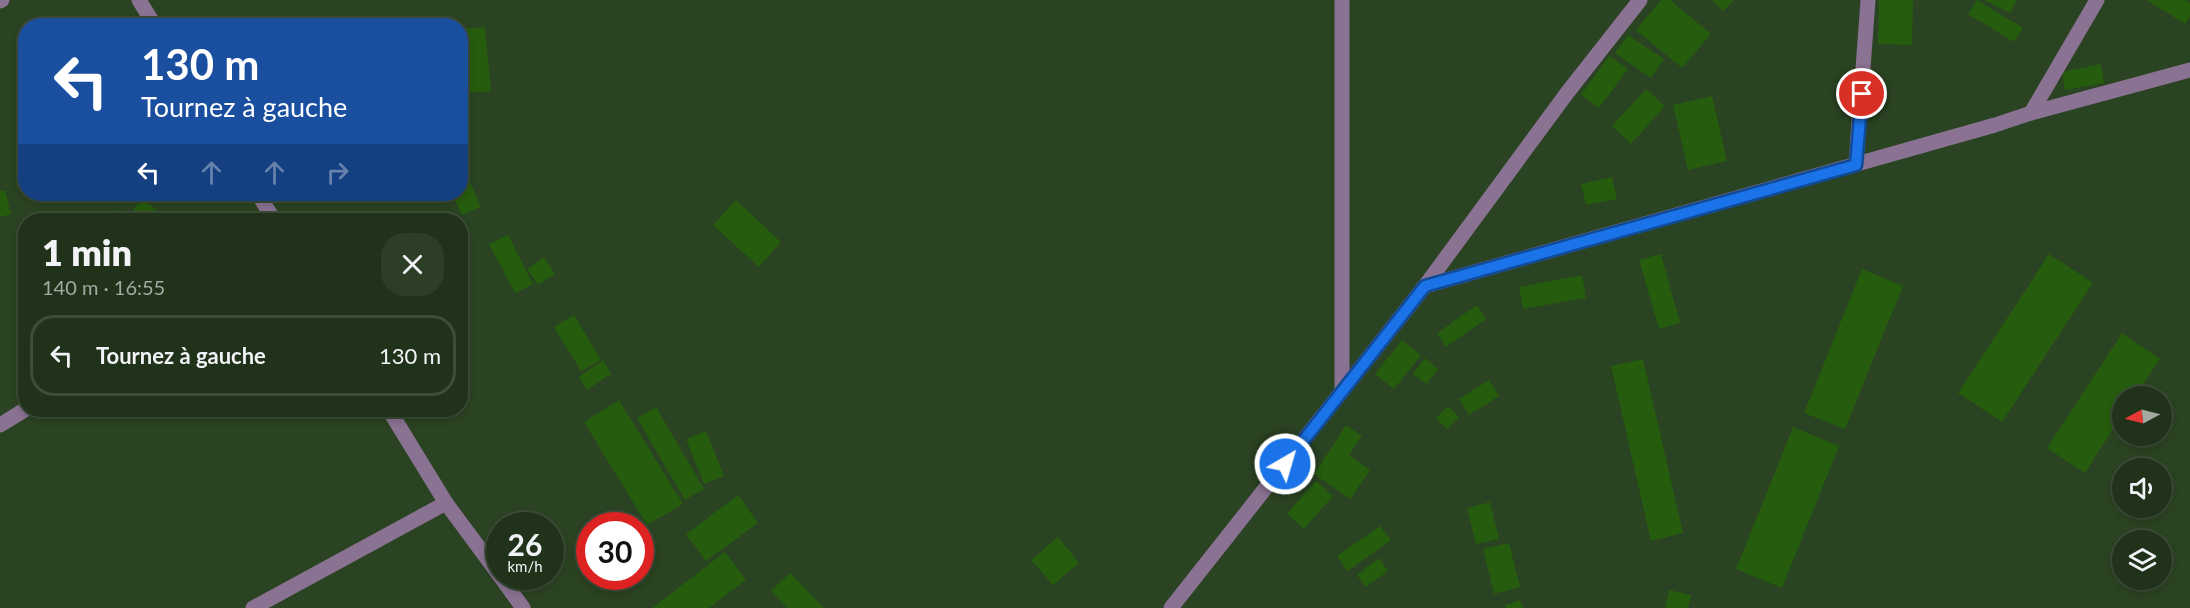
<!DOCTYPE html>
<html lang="fr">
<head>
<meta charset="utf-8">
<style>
	:root { --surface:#20321a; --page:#2d3e27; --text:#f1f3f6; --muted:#a2aaa2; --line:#3d4d39 }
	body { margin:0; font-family:Lato,sans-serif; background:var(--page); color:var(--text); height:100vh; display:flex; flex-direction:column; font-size:22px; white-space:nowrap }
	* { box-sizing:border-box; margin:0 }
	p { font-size:20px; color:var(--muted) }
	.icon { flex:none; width:33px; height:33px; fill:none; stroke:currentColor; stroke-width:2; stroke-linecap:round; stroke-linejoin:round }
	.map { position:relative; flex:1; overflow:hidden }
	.drawer { position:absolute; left:18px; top:213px; width:450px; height:204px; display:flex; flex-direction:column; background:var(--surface); border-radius:24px; box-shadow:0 3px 9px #0003,0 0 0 2px var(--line) }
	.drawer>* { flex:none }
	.hud { position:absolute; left:18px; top:18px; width:450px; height:183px; border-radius:24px; box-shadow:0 3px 9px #0003,0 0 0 2px var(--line); background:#1a4fa0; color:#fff; overflow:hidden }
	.needle { width:39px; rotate:263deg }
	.controls { position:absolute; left:2112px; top:386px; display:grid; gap:12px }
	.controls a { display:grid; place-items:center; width:60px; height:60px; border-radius:50%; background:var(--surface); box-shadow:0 3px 9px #0003,0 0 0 2px var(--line); font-size:30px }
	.speed { position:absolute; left:486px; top:512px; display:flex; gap:12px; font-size:30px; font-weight:700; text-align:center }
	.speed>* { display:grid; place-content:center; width:78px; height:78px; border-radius:50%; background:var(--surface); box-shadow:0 3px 9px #0003,0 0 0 2px var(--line); line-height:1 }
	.speed small { font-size:15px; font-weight:400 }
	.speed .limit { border:9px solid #d22; background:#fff; color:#111 }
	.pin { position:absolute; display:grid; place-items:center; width:51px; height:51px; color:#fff; margin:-26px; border:3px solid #fff; border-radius:50%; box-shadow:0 2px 6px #0007 }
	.me { position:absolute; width:66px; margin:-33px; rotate:38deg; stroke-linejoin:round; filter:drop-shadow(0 0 4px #0008) }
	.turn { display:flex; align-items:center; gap:21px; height:126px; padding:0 24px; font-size:27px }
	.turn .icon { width:78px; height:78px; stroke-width:2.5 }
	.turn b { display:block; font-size:42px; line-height:51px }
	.lanes { display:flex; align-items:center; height:57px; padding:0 24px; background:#0003; justify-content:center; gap:30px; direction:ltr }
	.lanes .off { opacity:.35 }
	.round { display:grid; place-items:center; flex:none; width:63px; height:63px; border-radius:24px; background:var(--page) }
	.overview { display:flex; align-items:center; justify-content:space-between; height:102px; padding:0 24px }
	h1 { font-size:36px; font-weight:800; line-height:45px }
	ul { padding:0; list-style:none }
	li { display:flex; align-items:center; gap:18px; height:81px; margin:0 12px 9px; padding:0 12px; border:3px solid var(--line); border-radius:24px }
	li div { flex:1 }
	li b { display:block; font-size:22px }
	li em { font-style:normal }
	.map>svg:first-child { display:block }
	.building { fill:#265c0d }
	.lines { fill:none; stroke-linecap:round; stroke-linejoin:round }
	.minor { stroke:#8a7292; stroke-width:15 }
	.route-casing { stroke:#114b97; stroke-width:15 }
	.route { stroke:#1a73e8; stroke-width:10 }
</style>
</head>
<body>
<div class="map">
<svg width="2190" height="608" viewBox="0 0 2190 608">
	<rect width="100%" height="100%" fill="#2a4322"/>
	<g class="building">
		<path d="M1661,0H1670L1711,34L1682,68L1636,30Z"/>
		<path d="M1712,0H1734L1723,11Z"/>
		<path d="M1879,0H1913L1912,45L1878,44Z"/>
		<path d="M1977,0L2023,28L2014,42L1968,14Z"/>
		<path d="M1984,0H2017L2010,13Z"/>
		<path d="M2147,0H2186L2190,3V16L2185,24Z"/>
		<path d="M485,27L491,91L469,93L462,29Z"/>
		<path d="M1628,35L1664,59L1651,78L1615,53Z"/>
		<path d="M1609,56L1628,69L1599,108L1581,95Z"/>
		<path d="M2101,64L2104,83L2065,90L2062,72Z"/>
		<path d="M1646,89L1665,106L1631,144L1612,126Z"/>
		<path d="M1712,96L1727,161L1688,170L1673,105Z"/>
		<path d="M464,169L481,207L462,215L452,194H460V171Z"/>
		<path d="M1612,177L1617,199L1586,205L1581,184Z"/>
		<path d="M5,190L11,214L0,217V191Z"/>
		<path d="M278,194H300L284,203Z"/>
		<path d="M141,199L171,220H131L128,218Z"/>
		<path d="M736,200L781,242L759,267L713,225Z"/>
		<path d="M120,210L123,220H82Z"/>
		<path d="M508,235L533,284L515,293L489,244Z"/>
		<path d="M1661,254L1680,323L1659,329L1639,260Z"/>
		<path d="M2049,254L2093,283L2002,422L1958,393Z"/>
		<path d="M544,257L555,274L538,285L527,269Z"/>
		<path d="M1862,269L1903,286L1845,429L1804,413Z"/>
		<path d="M1582,275L1586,298L1523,309L1519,287Z"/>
		<path d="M1477,305L1486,319L1446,347L1437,333Z"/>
		<path d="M574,315L601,360L581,371L554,327Z"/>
		<path d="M2122,333L2160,359L2135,396H2122V415L2085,473L2047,448Z"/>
		<path d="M1402,340L1421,355L1394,389L1375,374Z"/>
		<path d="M1425,358L1438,369L1427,384L1413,374Z"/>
		<path d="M1643,359L1683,533L1651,541L1611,366Z"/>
		<path d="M603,360L611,374L587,390L579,377Z"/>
		<path d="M1489,380L1499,396L1469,415L1459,399Z"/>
		<path d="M619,400L683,504L647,525L584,422Z"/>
		<path d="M1448,406L1459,417L1447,429L1436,418Z"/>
		<path d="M656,407L704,489L685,500L637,418Z"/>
		<path d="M1346,425L1362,436L1349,455L1370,470L1350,499L1314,474Z"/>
		<path d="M1793,427L1839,446L1782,588L1736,569Z"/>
		<path d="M706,431L724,476L704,484L686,439Z"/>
		<path d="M1316,481L1333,496L1304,529L1287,514Z"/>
		<path d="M738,495L758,523L706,561L686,534Z"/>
		<path d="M1490,502L1499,539L1476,544L1467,508Z"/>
		<path d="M1380,526L1391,540L1348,571L1337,556Z"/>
		<path d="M1058,537L1079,563L1053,585L1031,560Z"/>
		<path d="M1509,543L1520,587L1494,594L1483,549Z"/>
		<path d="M725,552L746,580L709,608H652Z"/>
		<path d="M1379,558L1388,571L1366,587L1357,575Z"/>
		<path d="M790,573L824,608H787L771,591Z"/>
		<path d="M1669,590L1691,595L1688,608H1665Z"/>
		<path d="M1520,600L1523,608H1506L1505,605Z"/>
	</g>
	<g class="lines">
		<g class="minor">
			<path d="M139,0L155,26"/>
			<path d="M1342,0V392"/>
			<path d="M0,1L2,0"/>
			<path d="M2031,113L2097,0"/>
			<path d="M1856,164L1868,0"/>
			<path d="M258,194L274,220"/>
			<path d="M1425,286L1995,125L2031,113L2190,70"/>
			<path d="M389,410L446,503L500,576"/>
			<path d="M0,425L26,409"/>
			<path d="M500,576L523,608"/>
			<path d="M253,608L446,503"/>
			<path d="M1171,608L1425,286L1567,93L1640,0"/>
		</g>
	</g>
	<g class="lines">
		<defs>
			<path id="route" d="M1285,464L1425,286L1856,165L1862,94"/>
		</defs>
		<use href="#route" class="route-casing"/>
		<use href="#route" class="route"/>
	</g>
</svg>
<div class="controls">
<a><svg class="needle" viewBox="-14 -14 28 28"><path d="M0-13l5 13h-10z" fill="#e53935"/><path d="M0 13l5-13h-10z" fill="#a2aaa2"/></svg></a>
<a><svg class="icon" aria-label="sound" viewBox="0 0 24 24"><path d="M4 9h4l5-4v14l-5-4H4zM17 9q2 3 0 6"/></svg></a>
<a><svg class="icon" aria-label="layers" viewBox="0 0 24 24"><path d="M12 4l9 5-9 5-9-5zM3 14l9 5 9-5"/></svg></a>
</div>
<div class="speed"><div>26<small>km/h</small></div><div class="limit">30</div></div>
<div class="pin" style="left:1862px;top:94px;background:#d93025"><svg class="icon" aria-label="arrive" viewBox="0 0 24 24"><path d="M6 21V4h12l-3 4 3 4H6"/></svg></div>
<svg class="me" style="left:1285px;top:464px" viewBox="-20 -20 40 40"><circle r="17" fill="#1a73e8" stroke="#fff" stroke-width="3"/><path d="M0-11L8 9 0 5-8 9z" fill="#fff"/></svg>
<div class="hud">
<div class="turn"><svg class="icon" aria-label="left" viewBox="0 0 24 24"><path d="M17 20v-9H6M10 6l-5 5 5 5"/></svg><div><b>130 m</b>Tournez à gauche</div></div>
<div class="lanes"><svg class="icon" aria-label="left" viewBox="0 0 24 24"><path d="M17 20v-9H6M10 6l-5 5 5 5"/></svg><svg class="icon off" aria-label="ahead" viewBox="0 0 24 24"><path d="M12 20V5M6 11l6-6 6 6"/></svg><svg class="icon off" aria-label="ahead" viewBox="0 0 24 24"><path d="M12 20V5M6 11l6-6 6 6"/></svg><svg class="icon off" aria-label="right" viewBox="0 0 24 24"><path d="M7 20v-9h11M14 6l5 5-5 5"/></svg></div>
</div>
<section class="drawer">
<div class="overview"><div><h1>1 min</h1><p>140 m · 16:55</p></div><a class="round"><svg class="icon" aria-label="close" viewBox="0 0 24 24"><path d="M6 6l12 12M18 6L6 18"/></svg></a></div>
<ul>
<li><svg class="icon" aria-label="left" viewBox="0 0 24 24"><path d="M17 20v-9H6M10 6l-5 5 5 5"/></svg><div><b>Tournez à gauche</b></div><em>130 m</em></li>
</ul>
</section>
</div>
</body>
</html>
